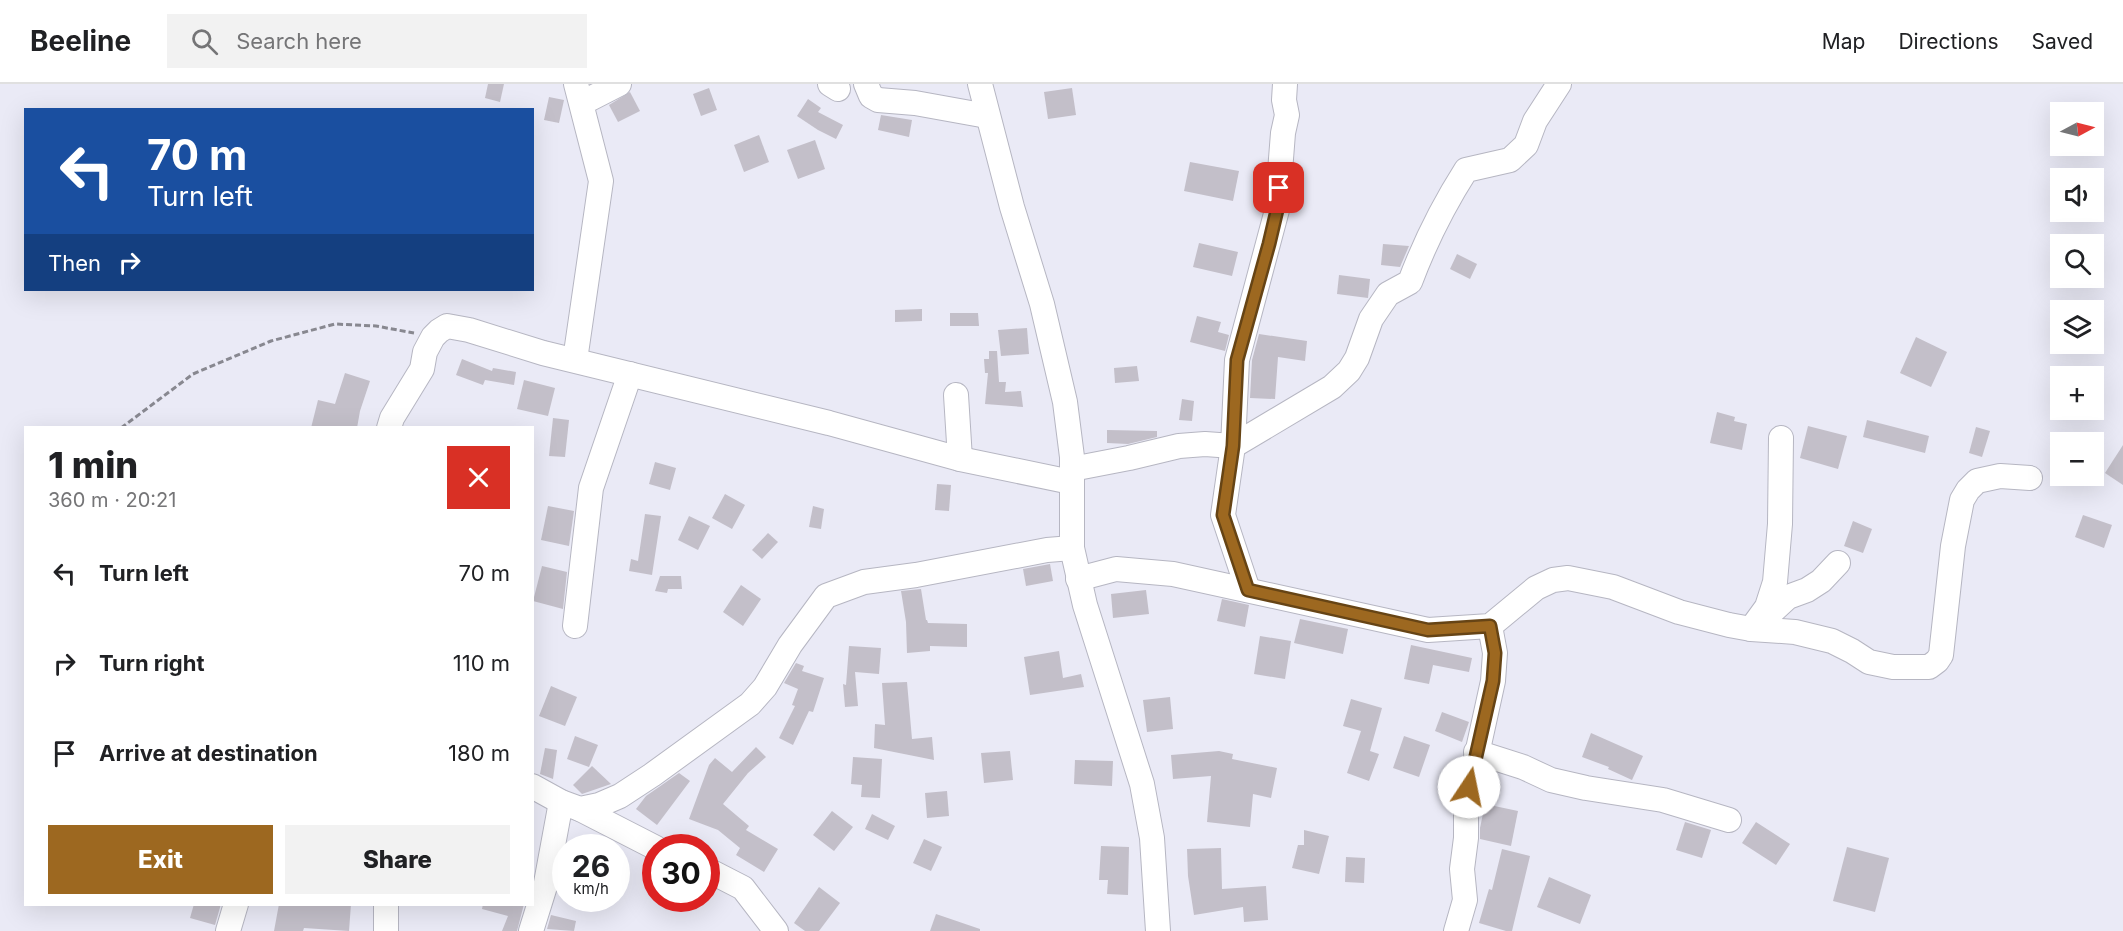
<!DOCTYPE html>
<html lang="en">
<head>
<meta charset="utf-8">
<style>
	:root { --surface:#fff; --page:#f2f2f2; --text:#202124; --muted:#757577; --line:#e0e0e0; --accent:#9d6820 }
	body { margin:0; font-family:Inter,sans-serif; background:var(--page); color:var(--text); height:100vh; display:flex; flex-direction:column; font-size:22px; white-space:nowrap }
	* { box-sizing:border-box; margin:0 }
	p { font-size:20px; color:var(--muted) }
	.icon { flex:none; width:33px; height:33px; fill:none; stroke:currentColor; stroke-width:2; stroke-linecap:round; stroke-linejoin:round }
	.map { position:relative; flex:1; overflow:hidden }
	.drawer { position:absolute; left:24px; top:342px; width:510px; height:480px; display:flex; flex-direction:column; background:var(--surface); border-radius:0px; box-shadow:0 6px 24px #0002 }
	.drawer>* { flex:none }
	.guide { position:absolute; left:24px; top:24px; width:510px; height:183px; border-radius:0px; box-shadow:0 6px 24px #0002; background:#1a4fa0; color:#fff; overflow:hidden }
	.needle { width:39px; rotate:83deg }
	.buttons { position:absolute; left:2050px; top:18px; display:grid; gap:12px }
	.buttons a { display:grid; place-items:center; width:54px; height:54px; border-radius:0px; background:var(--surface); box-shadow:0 6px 24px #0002; font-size:30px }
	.speed { position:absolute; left:552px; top:750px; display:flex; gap:12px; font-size:30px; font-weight:700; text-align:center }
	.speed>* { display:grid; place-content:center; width:78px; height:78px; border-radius:50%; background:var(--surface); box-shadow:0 6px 24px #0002; line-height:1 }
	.speed small { font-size:15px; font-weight:400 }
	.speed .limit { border:9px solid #d22; background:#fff; color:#111 }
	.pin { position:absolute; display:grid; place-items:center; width:51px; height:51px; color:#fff; margin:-26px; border-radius:12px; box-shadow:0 3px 9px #0006 }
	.me { position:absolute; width:66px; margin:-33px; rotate:11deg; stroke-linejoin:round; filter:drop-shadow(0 0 4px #0008) }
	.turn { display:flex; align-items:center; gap:21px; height:126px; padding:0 24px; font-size:27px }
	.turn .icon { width:78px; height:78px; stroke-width:2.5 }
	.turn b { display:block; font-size:42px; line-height:51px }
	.then { display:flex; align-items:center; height:57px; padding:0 24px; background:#0003; gap:12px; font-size:22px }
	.round { display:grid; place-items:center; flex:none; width:63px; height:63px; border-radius:0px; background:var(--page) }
	.summary { display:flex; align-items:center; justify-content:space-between; height:102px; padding:0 24px }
	h1 { font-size:36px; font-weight:800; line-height:45px }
	.button { display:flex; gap:12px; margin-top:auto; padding:12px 24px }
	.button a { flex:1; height:69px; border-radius:0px; background:var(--accent); color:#fff; font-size:24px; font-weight:800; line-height:69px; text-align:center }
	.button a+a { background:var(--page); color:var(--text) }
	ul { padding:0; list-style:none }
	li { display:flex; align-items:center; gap:18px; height:90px; padding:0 24px }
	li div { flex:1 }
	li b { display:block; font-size:22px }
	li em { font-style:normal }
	header { display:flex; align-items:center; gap:36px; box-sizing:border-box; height:84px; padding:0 30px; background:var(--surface); border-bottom:2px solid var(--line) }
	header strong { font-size:28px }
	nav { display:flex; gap:33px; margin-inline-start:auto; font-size:21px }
	.search { width:420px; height:54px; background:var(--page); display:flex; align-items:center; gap:15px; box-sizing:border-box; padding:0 21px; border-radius:0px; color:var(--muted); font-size:22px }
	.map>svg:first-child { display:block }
	.building { fill:#c3bfc9 }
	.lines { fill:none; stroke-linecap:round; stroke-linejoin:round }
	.minor-casing { stroke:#b6b6c2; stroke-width:26 }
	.path { stroke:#888890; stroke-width:3; stroke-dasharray:6 3; stroke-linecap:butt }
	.minor { stroke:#fff; stroke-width:24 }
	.route-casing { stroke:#664415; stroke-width:15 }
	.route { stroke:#9d6820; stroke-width:10 }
</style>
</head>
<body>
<header>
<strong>Beeline</strong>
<div class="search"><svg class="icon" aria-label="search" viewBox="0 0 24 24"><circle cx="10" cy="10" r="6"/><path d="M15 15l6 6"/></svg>Search here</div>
<nav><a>Map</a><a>Directions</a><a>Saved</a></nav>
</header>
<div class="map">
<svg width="2123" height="847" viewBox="0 0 2123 847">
	<rect width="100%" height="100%" fill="#eaeaf6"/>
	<g class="building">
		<path d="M488,0H504L500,18L485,14Z"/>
		<path d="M709,4L717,26L701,32L693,10Z"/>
		<path d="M1072,4L1076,31L1048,35L1044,8Z"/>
		<path d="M630,8L640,27L618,38L609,21Z"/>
		<path d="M549,13L564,16L559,39L544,36Z"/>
		<path d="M808,15L821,24L818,28L843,41L836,55L818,46L797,32Z"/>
		<path d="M881,31L912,36L909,53L878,46Z"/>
		<path d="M759,51L769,78L744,88L734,61Z"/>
		<path d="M815,56L825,85L798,95L787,66Z"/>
		<path d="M1190,78L1239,87L1233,117L1184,107Z"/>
		<path d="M1199,159L1238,168L1232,192L1193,183Z"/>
		<path d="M1383,160L1409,162L1400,183L1381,181Z"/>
		<path d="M1457,170L1477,180L1470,195L1450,185Z"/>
		<path d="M1339,191L1370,195L1368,214L1337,210Z"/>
		<path d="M922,225V237L895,238V226Z"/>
		<path d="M950,229H978L979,242H950Z"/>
		<path d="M1197,232L1221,238L1218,248L1229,251L1225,267L1190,258Z"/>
		<path d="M1027,244L1029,270L1001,272L998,246Z"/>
		<path d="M1259,250L1307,257L1305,277L1278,273L1275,315L1250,314L1252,276Z"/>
		<path d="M1916,253L1947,268L1931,303L1900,289Z"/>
		<path d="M989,267H997L999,298H1006L1005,308L1021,307L1023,323L985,320L988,289H985L984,275H989Z"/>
		<path d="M462,275L492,287L493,284L516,288L514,301L485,296L483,301L456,291Z"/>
		<path d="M1137,282L1139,297L1115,299L1114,284Z"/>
		<path d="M345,289L370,297L360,327L357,344H311L318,316L335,320Z"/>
		<path d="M524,296L555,304L548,332L517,325Z"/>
		<path d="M1182,315L1194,317L1192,337L1179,336Z"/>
		<path d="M1717,328L1735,333L1734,337L1747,340L1742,366L1710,359Z"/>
		<path d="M553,334L569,336L565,373L549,372Z"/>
		<path d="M1867,336L1929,352L1925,369L1863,353Z"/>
		<path d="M1808,342L1847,352L1838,385L1800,374Z"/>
		<path d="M1976,343L1990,347L1982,373L1969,369Z"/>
		<path d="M1107,346L1157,347V353L1128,360L1107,359Z"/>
		<path d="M2123,361V401L2105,389Z"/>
		<path d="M655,378L676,384L670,406L649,400Z"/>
		<path d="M937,400L951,401L949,427L935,426Z"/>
		<path d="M725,410L745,421L732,445L712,434Z"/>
		<path d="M548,422L574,427L569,462L541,456Z"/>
		<path d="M813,422L824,425L821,445L809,443Z"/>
		<path d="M645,430L661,432L652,491L629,487L631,475L638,477Z"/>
		<path d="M2083,431L2112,441L2104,464L2075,453Z"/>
		<path d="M689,432L710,442L698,466L678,456Z"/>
		<path d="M1853,437L1872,445L1863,469L1844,462Z"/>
		<path d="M768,449L778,458L762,475L752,466Z"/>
		<path d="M1050,480L1053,497L1026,502L1023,485Z"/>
		<path d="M542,482L567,488L563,525L533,517Z"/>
		<path d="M660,492H681L682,505H668L667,509L655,507Z"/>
		<path d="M741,501L761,515L743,542L723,528Z"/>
		<path d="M921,505L926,536H927L928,539L967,540V563L930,562V567L907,569L906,538L901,507Z"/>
		<path d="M1146,506L1149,530L1113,534L1111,510Z"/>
		<path d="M1222,515L1249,521L1245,543L1217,537Z"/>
		<path d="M1300,535L1348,545L1343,570L1294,559Z"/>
		<path d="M1260,552L1291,557L1285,595L1254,590Z"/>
		<path d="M1411,561L1472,574L1469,588L1433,581L1429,600L1404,595Z"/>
		<path d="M849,562L881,564L879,590L855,588L858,622L845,623L843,600L846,601Z"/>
		<path d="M1059,567L1063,594L1081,590L1084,603L1030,611L1024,573Z"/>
		<path d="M796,579L804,582L802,587L824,594L813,628L809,627L793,661L779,654L795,622L792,621L798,605L784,599Z"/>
		<path d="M907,598L912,655L932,653L934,676L874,664L875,640L885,641L882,599Z"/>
		<path d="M551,602L577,613L565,642L539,632Z"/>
		<path d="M1170,613L1173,645L1147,648L1143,616Z"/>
		<path d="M1351,615L1382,624L1370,667L1379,670L1369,697L1347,689L1361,647L1343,642Z"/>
		<path d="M1442,628L1469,638L1462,658L1435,647Z"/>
		<path d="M1591,649L1643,672L1632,696L1608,685L1609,683L1582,673Z"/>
		<path d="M575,652L598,661L589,683L567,675Z"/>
		<path d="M1404,652L1430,661L1419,693L1393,684Z"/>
		<path d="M756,663L766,673L748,689L723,720L749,742L746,746L778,765L764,788L736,771L740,764L718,746L689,735L709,681L715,674L732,688Z"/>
		<path d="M545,664L557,666L553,695L540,690Z"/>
		<path d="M1010,667L1013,696L984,699L981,669Z"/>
		<path d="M1219,667L1233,670L1232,675L1277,684L1271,714L1253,710L1250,743L1207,738L1211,692L1173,695L1171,671Z"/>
		<path d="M853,673L882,675L880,714L861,713L862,701L851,700Z"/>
		<path d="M1075,676L1113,677L1112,702L1074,700Z"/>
		<path d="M592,682L611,700L582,710L573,701Z"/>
		<path d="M679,689L690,697L657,741L636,725L646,712Z"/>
		<path d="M947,707L949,732L927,734L925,709Z"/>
		<path d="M1485,720L1518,727L1511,762L1480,755V744Z"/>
		<path d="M832,727L853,743L834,767L813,751Z"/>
		<path d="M872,730L895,742L888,756L865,745Z"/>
		<path d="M1685,738L1711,746L1702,774L1676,766Z"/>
		<path d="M1756,738L1790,760L1776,781L1742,759Z"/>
		<path d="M1304,746L1329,752L1319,790L1292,784L1298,761H1304Z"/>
		<path d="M924,755L942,763L931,787L913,779Z"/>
		<path d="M1101,762L1129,763L1128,811L1107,810L1108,796H1099Z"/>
		<path d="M1847,763L1889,774L1875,828L1833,817Z"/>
		<path d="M1221,764L1222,805L1266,802L1268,836L1244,838L1243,823L1194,831L1188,792L1187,765Z"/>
		<path d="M1502,765L1530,772L1512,847H1506L1479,839L1489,805L1492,806Z"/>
		<path d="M1346,773L1365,774L1364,799L1345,798Z"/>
		<path d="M1549,793L1591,811L1580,840L1537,823Z"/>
		<path d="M819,803L840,819L819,847H805L794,839Z"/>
		<path d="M194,820H221L215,841L190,834Z"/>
		<path d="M279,820H351L349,847L304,844L303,847H274Z"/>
		<path d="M483,820H524L517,847H502L508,832L482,825Z"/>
		<path d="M936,830L980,845V847H930Z"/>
		<path d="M551,831L576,837L574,847L547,845Z"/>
	</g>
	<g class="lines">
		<defs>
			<g id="minor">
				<path d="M830,0L838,5"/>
				<path d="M866,0L871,12L878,16L915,19L987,32"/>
				<path d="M980,0L1012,123L1042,220L1065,318L1072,373V464L1085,521L1142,700L1152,754L1158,847"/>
				<path d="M582,19L619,0"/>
				<path d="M575,276L601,97L576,0"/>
				<path d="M956,311L960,375"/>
				<path d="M389,344L392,334L422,285L425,268L433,253L439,247L447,242L469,246L543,269L829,339L960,375L1071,398"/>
				<path d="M1072,385L1129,374L1179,362L1205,360L1233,362L1332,303L1349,287L1357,274L1371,235L1388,210L1410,198C1425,158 1443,122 1466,86L1510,76L1526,61L1535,37L1559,0"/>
				<path d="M1078,495L1116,485L1173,490L1428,546L1490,542L1536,504L1553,496L1568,494L1613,503L1679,528L1729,541L1751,545L1795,548L1832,557L1852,567L1869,578L1893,583H1929L1937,577L1941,571L1953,462L1962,416L1968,406L1977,397L2000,392L2030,394"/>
				<path d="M1248,506L1223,431L1233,362L1237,276L1277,126L1283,49L1287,31L1284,16L1285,0"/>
				<path d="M1764,535L1788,513L1807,506L1821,497L1838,479"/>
				<path d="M575,542L591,404L630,290"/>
				<path d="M1751,545L1767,523L1775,498L1780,440L1781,354"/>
				<path d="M1476,668L1523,683L1551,696L1586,704L1663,716L1729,736"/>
				<path d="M532,702L561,718L580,725L599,721L620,712L652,691L750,620L765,603L790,561L826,512L864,498L916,491L1047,466L1072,464"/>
				<path d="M580,725L656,764"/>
				<path d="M706,785L743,804L776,847"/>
				<path d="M228,847L236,820"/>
				<path d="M386,847V820"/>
				<path d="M531,847L546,799L561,718"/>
				<path d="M1456,847L1465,816L1462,785L1466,754V720L1493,597L1495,569L1490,542"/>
			</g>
		</defs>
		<use href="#minor" class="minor-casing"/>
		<path class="path" d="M121,344L193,290L271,257L335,240L376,242L414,249"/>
		<use href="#minor" class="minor"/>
	</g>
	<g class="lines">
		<defs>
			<path id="route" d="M1279,104L1277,126L1269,160L1237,276L1233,362L1223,431L1248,506L1428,546L1490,542L1495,569L1493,597L1469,703"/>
		</defs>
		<use href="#route" class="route-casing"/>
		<use href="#route" class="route"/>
	</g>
</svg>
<div class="buttons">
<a><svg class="needle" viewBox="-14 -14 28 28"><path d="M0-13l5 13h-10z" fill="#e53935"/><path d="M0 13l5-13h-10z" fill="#757577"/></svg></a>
<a><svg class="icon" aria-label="sound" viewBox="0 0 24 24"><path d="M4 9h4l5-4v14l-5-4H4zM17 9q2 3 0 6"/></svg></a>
<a><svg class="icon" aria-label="search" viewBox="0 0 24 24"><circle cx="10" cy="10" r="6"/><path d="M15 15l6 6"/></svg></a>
<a><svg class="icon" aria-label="layers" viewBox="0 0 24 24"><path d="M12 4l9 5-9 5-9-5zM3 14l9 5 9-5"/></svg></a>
<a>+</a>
<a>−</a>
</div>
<div class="speed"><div>26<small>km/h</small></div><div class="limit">30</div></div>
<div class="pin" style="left:1279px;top:104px;background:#d93025"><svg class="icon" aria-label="arrive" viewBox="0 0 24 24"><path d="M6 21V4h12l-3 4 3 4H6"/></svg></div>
<svg class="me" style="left:1469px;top:703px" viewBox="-20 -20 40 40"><circle r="19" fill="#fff"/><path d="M0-13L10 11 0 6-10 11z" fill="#9d6820"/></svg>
<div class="guide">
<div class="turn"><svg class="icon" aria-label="left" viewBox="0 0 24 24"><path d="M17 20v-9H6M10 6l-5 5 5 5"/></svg><div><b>70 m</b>Turn left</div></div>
<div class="then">Then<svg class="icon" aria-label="right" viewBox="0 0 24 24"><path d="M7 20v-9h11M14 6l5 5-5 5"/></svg></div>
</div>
<section class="drawer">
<div class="summary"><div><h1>1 min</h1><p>360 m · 20:21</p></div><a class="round" style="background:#d93025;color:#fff"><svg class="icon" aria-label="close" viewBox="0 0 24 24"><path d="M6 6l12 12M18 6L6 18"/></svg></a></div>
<ul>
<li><svg class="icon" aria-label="left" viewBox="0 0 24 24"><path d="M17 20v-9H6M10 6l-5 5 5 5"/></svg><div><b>Turn left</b></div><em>70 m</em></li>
<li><svg class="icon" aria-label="right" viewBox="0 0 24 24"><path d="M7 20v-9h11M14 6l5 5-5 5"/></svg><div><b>Turn right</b></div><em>110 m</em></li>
<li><svg class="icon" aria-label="arrive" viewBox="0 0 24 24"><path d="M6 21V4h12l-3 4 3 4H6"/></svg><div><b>Arrive at destination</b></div><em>180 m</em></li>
</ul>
<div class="button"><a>Exit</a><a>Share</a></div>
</section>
</div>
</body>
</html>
